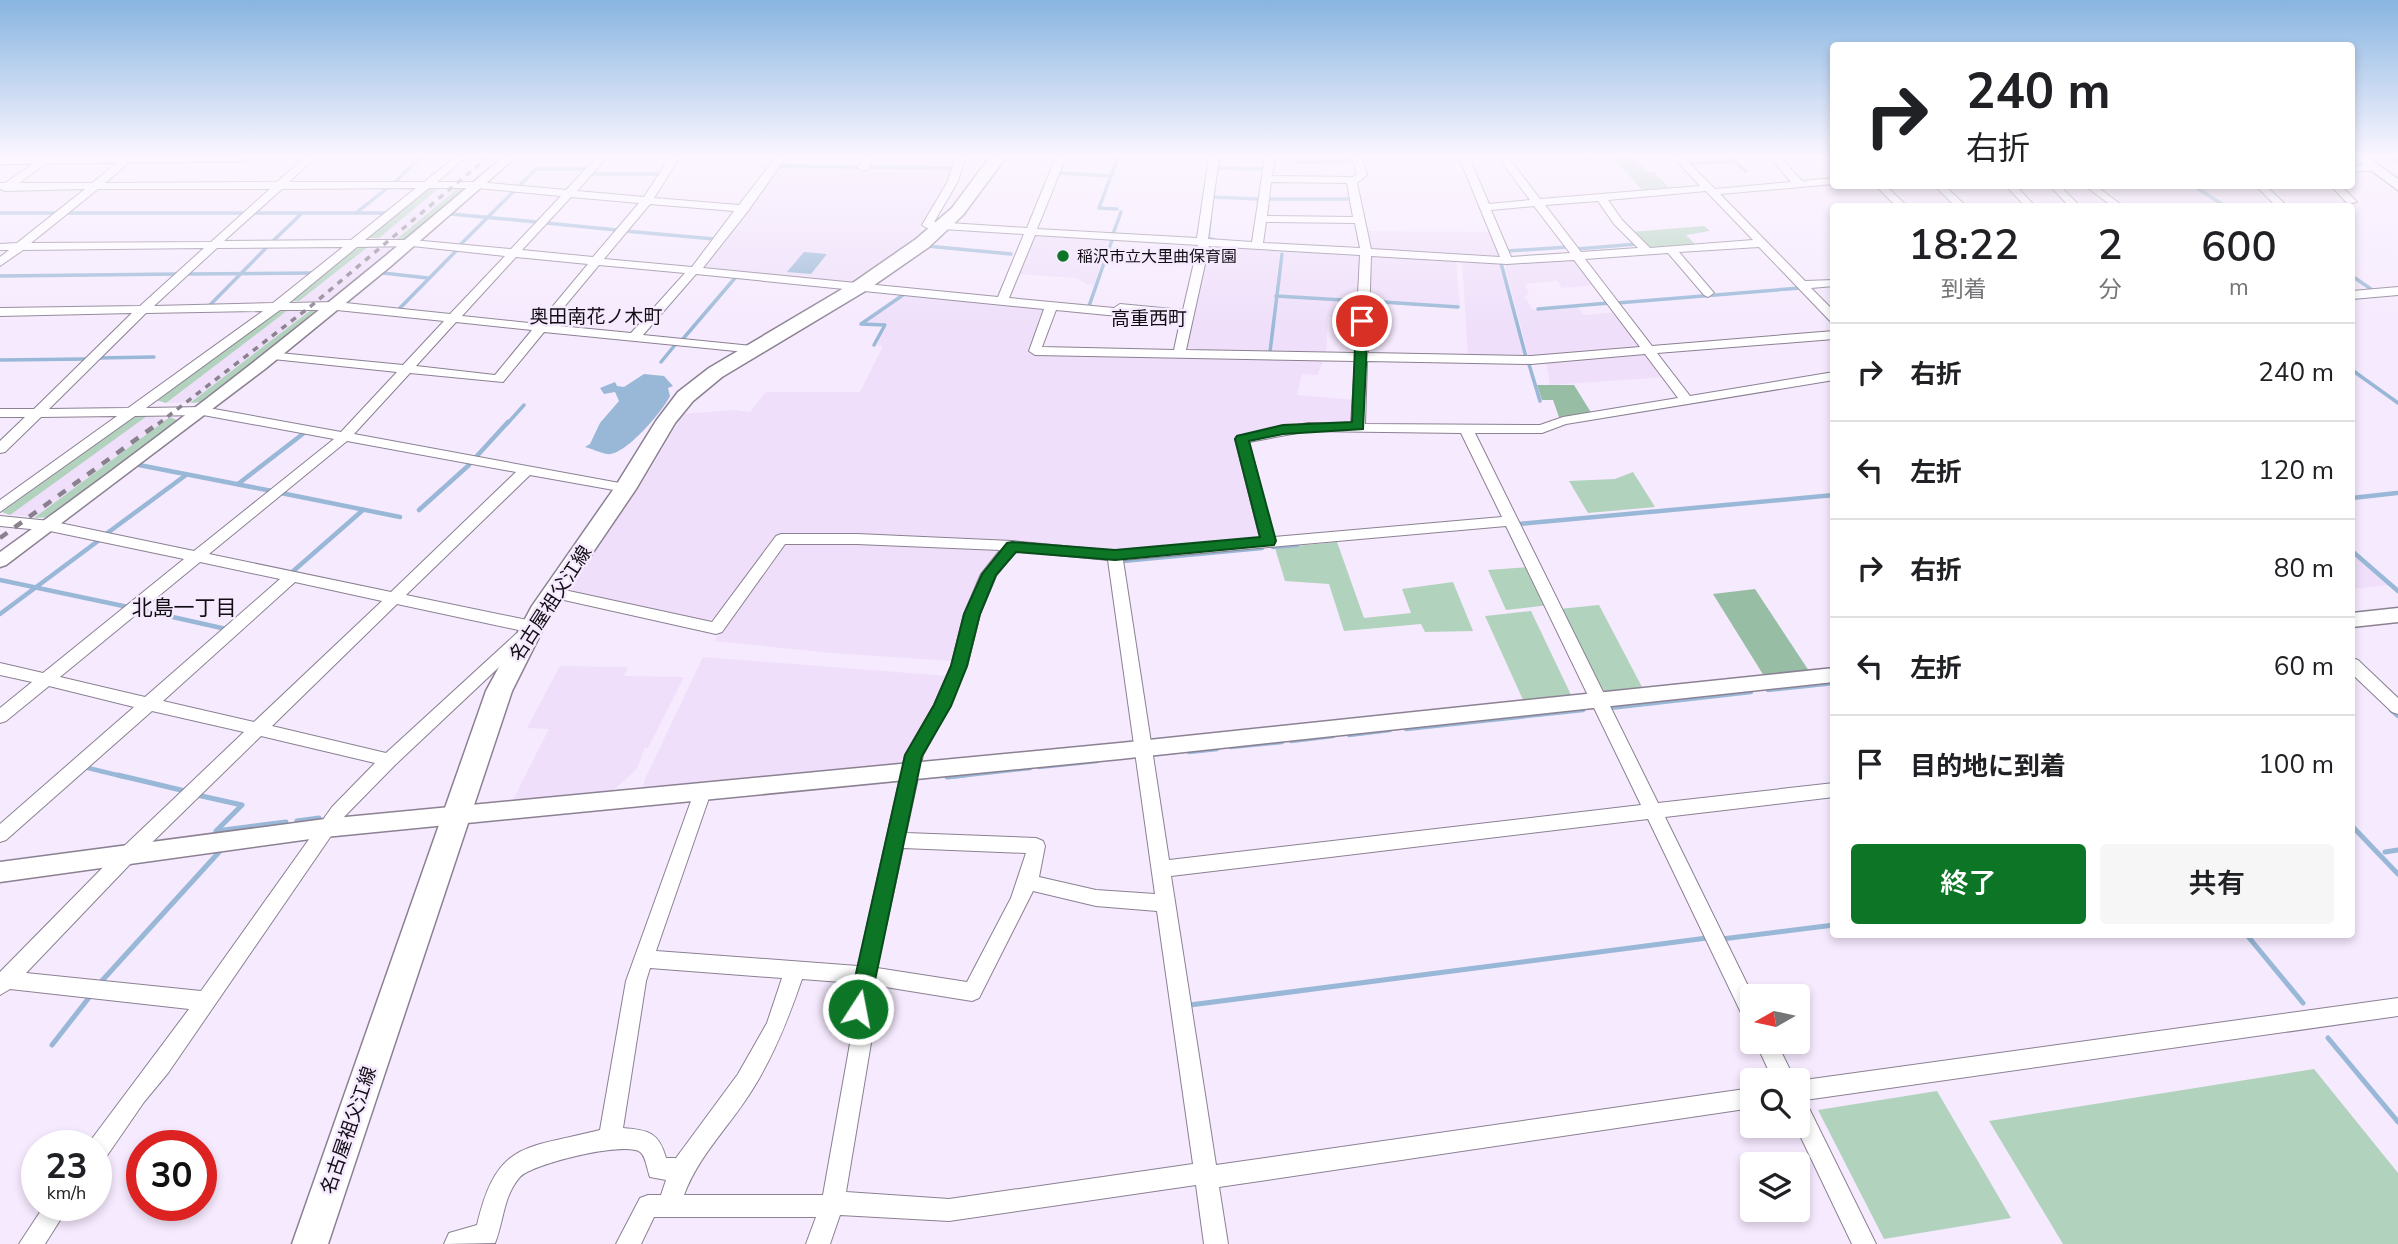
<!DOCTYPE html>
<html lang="ja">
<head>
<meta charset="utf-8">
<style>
	:root { --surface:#fff; --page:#f6f6f6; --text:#202124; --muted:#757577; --line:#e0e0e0; --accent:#0c7526 }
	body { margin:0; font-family:"Nunito Sans","Noto Sans JP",sans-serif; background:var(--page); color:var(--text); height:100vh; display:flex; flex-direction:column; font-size:26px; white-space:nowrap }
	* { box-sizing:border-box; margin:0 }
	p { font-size:23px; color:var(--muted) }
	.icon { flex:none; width:38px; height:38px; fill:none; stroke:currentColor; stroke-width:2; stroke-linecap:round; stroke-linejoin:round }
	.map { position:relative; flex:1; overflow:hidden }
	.details { position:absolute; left:1830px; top:203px; width:525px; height:735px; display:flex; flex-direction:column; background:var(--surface); border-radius:7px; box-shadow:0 4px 10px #0003 }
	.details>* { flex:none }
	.top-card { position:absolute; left:1830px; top:42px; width:525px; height:147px; border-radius:7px; box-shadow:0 4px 10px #0003; background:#fff; color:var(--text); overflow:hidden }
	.needle { width:46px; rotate:261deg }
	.fabs { position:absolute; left:1740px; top:984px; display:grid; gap:14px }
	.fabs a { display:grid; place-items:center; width:70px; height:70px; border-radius:7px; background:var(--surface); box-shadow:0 4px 10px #0003; font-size:35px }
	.speed { position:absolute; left:21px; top:1130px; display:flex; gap:14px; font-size:35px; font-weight:700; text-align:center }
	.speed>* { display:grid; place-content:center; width:91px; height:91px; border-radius:50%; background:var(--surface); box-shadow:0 4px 10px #0003; line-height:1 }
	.speed small { font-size:18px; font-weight:400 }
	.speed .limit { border:10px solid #d22; background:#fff; color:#111 }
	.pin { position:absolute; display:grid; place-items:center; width:60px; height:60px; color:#fff; margin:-30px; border:4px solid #fff; border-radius:50%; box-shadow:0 2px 7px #0007 }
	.me { position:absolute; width:77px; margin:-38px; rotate:11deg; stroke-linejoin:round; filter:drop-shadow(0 0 5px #0008) }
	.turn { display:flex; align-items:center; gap:24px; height:147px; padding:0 21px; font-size:32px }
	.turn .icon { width:91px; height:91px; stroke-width:2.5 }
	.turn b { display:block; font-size:49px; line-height:60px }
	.eta { display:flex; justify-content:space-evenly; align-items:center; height:119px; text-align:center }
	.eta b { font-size:42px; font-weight:600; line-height:49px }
	.button { display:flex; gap:14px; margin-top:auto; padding:14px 21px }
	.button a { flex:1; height:80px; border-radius:7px; background:var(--accent); color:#fff; font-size:28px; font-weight:600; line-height:80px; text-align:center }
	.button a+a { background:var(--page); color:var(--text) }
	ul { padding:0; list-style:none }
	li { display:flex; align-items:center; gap:21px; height:98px; padding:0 21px; border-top:2px solid var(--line) }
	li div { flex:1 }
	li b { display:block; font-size:26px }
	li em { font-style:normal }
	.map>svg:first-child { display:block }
	.built { fill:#efdffa }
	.green { fill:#b1d2bc }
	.forest { fill:#97bea4 }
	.water { fill:#99b7d6 }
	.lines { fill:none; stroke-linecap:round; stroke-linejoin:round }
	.stream-far2 { stroke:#99b7d6; stroke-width:3.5 }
	.stream-far1 { stroke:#99b7d6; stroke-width:4.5 }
	.stream { stroke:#99b7d6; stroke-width:5 }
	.minor-casing { stroke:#8b8192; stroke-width:2 }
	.tertiary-casing { stroke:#8b8192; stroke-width:3 }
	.secondary-casing { stroke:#8b8192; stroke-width:3 }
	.primary-casing { stroke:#8b8192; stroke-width:3 }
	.minor { fill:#fff; fill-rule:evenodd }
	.tertiary { fill:#fff; fill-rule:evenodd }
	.secondary { fill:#fff; fill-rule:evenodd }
	.primary { fill:#fff; fill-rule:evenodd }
	.rail-far1 { stroke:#89818e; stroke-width:3.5; stroke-dasharray:6 6; stroke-linecap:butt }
	.rail { stroke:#89818e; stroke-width:4.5; stroke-dasharray:9 9; stroke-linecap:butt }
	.route { fill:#0c7526; stroke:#084c19; stroke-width:2 }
	.poi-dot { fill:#0c7526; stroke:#f6eafe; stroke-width:2.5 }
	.labels { text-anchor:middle; stroke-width:5; stroke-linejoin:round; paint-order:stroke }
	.far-poi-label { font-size:16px; fill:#120e14; stroke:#f6eafe; text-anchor:start }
	.far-quarter-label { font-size:19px; fill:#120e14; stroke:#f6eafe }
	.street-label { font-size:19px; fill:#120e14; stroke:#f6eafe }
	.neighbourhood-label { font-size:21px; fill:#120e14; stroke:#f6eafe }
</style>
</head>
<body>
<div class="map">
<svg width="2398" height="1244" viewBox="0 0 2398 1244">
	<rect width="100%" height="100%" fill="#f6eafe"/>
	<g class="built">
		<path d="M780,167L956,169L926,223L918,229L928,231L857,284L702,268Z"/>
		<path d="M429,187L468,188L407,240L367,238Z"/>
		<path d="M1365,231L1490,232L1501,259L1371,251Z"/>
		<path d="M1033,234L1109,239L1094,285L1086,284L1077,278L1016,274Z"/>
		<path d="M358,245L397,247L330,303L290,301Z"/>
		<path d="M1205,245L1280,249L1269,353L1182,351Z"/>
		<path d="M1285,250L1363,255L1361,300L1278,295Z"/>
		<path d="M1368,255L1456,261L1460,306L1366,300Z"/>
		<path d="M1578,260L1596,285L1562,288L1557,281L1525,284L1529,295L1524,296L1533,310L1578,307L1584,315L1617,312L1643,347L1529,358L1504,263Z"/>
		<path d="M1462,261L1500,263L1525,358L1468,357Z"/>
		<path d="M905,295L1047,308L1032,352L1325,358L1317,375L1302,374L1297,395L1355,400L1352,424L1285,426L1234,436L1260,533L1254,538L1121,550L893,536L779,535L719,616L707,621L573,592L570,586L647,475L683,414L735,410L750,412L766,392H860L883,346L877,345L888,325L865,323Z"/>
		<path d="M1278,297L1336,300L1335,317H1328L1326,354L1272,353Z"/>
		<path d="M276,310L318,312L204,402L166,403L156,400Z"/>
		<path d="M1647,351L1666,377L1550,385L1546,360Z"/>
		<path d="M147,416L179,421L50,517L10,515L2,512L134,417Z"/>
		<path d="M785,542L846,543L999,549L974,587L953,661L832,653L714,641Z"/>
		<path d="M2352,559H2359L2389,585L2352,589Z"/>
		<path d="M703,657L947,676L937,700L906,755L893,768L642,791L645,779Z"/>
		<path d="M560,666L628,667L624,676L684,677L648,748H645L636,770L611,792L512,802L549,729L527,728Z"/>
	</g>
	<g class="green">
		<path d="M1612,157H1633L1647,172H1654L1670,189L1643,191Z"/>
		<path d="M429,187H440L379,238H367Z"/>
		<path d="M458,188H468L407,240L397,239Z"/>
		<path d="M1704,226L1710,231L1686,235L1697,246L1648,250L1631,232Z"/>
		<path d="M358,245L369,246L299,301H290Z"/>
		<path d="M276,310H288L166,403L156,400Z"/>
		<path d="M311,310L318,312L204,402L190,403Z"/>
		<path d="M147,416L10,515L2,512L134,417Z"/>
		<path d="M170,417L179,421L50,517L34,518Z"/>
		<path d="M1633,472L1655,507L1588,513L1569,481L1615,479Z"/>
		<path d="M1337,542L1364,618L1411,613L1402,589L1453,582L1473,631L1425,632L1421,624L1344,631L1329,584L1285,581L1275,548Z"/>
		<path d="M1530,567L1549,605L1506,610L1488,570Z"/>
		<path d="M1599,605L1643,689L1606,693L1598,684L1559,609Z"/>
		<path d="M1531,611L1572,697L1524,702L1485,616Z"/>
		<path d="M2314,1069L2398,1173V1244H2063L1989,1121Z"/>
		<path d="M1937,1091L2011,1218L1884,1239L1818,1110Z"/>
	</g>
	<g class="forest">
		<path d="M1537,385H1574L1592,414L1560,420L1553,400H1542Z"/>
		<path d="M1755,589L1809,671L1764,676L1713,594Z"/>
	</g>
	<g class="water">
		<path d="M804,252L827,254L811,274L787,272Z"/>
		<path d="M644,374L664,376L673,386L668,388L670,396C664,409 625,457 607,454C601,453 592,449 585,447L590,444L600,423L619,401L615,392L604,394L600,388L615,382L617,386L624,387Z"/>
	</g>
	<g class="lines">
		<g class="stream-far2">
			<path d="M873,157L867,167L954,168"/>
			<path d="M1588,157L1590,159"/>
			<path d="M1729,157L1746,171"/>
			<path d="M2389,157L2398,162"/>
			<path d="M1296,162L1351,161L1350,157"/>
			<path d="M1690,164L1733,161"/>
			<path d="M779,166L860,167"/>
			<path d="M1218,168L1264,169"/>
			<path d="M1217,170L1219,157"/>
			<path d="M1058,173L1111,176"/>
			<path d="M590,174H659"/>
			<path d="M395,182L420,157"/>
			<path d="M520,185L536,169H586"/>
			<path d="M2194,186L2225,206"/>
			<path d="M1213,197L1257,199"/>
			<path d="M1267,199H1350"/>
			<path d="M1117,209L1099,208L1118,157"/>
			<path d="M0,213H55"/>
			<path d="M66,213H244"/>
			<path d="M255,213H387"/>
			<path d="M356,213L390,186"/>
			<path d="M451,214L537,222"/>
			<path d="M1210,221L1208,238L1214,240"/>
			<path d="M546,223L617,230"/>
			<path d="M625,231L714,239"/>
			<path d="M1113,234L1121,212"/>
			<path d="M274,240L301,214"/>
			<path d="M460,245L515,190"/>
			<path d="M927,246L1011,254"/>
			<path d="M1577,249L1637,244"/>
			<path d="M1507,251L1568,247"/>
			<path d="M1501,263L1526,357"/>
			<path d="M383,273L428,278"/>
			<path d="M187,274L314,273"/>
			<path d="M0,276L178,274"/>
			<path d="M2352,276L2371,289"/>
			<path d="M1276,296L1360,301"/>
			<path d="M1367,301L1458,307"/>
			<path d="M1617,303L1800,288"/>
			<path d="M1089,306L1112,240"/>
			<path d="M208,307L269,245"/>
			<path d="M1538,309L1609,303"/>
			<path d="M398,310L457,250"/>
			<path d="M682,340L735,278"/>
			<path d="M874,345L885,325L861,324L903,295"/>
			<path d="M1270,352L1282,254"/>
			<path d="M97,358L154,357"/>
			<path d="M0,360L88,359"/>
			<path d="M1528,361L1540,401"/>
			<path d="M661,362L675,345"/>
			<path d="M2352,370L2398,403"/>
			<path d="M507,424L524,405"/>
		</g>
		<g class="stream-far1">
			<path d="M476,457L508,422"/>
			<path d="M139,465L272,491"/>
			<path d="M238,484L304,433"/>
			<path d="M281,493L400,517"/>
			<path d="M2352,498L2397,493"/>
			<path d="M419,510L469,465"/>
			<path d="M1519,524L1834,495"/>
			<path d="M106,534L186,475"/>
			<path d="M1273,547L1297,545"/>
			<path d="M2352,551L2398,591"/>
			<path d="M1123,561L1262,548"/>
			<path d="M291,573L363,510"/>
			<path d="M0,580L128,607"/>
			<path d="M137,609L226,629"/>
			<path d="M0,614L98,541"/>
			<path d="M1768,690L1834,683"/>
			<path d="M1610,708L1751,692"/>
			<path d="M2391,710L2398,716"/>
			<path d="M1406,729L1583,710"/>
			<path d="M1349,735L1390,730"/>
			<path d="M1291,741L1333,736"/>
			<path d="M1231,747L1282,742"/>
			<path d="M1189,752L1217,749"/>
			<path d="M84,767L125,777"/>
			<path d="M1039,767L1097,761"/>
			<path d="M949,777L1030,768"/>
		</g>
		<g class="stream">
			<path d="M118,775L185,791"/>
			<path d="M947,777L965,775"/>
			<path d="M197,795L242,805L216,831L286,822"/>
			<path d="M297,821L319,818"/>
			<path d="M2352,826L2398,874"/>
			<path d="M2385,852L2398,850"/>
			<path d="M2246,934L2303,1003"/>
			<path d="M1722,939L1834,925"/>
			<path d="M99,984L220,851"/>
			<path d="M1190,1005L1707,938"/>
			<path d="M1745,1018L1752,1031"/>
			<path d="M2328,1038L2398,1122"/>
			<path d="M52,1045L91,995"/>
		</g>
		<defs>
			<g id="minor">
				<path d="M44,157L48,158V162L19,183H92L125,157L133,159L105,183L277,182L305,157H316L289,182H424L455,157H466L437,182H478L566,190L597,157H607L577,191L644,197L670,157H680L654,198L739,205L776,157H786L748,211L703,268L998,297L1024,234L927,228L922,225L947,183L956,157H966L957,183L934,222L1027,228L1056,157H1066L1037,229L1197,238L1209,157H1219L1208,239L1252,242L1265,157H1275L1272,176L1353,177L1357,174L1352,157H1362L1367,175L1357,183L1371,249L1500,257L1459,157H1469L1489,204L1530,200L1498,157H1508L1540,199L1700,186L1673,157H1683L1715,189L1791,182L1770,157H1780L1802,181L1834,178V184L1720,194L1805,281L1834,280V286L1811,288L1834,311V322L1830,321L1759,247L1679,252L1714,293L1708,297L1704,295L1668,253L1585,259L1652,346L1834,331V339L1657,353L1690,396L1834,372V380L1566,424L1542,433H1475L1658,803L1834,783V797L1665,817L1753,996L1752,1023L1745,1021L1648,819L1171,876L1216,1165L1752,1088V1108L1219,1187L1228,1244H1204L1196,1185L949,1221L840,1215L830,1244H806L816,1217H654L641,1244H616L640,1198L648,1195H661L666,1180L650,1177C647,1170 646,1156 640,1152C624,1141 532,1164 520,1177C503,1196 504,1221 495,1243L444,1244L449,1233L477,1225C497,1140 526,1149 600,1130L626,981L696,787L702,785L708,787L711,792L656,951L858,966L905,755L934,705L951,666L964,614L981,574L1000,550L857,544H785L722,632L716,634L555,598L550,597L547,593L550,589L555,588L712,622L776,536L781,534H857L1012,541L1115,551L1260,538L1235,439L1237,436L1308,423L1351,424L1355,361L1035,355L1029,351L1044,309L696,274L643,335L752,346L756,347V353L544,332L503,382L410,373L354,434L625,484L632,488L625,492L530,475L406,595L532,621L538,623L540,627L538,631L532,633L397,604L272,726L386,753L517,633H529L531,637L395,765L344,817L168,1073L144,1102L104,1160L96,1163V1146H87L88,1144L189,1009L10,989L0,995V972L120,850L244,732L152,711L6,840L0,842V824L134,707L49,686L6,721L0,723V708L32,682L0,675V663L43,673L184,559L50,531L0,526V516L50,521L194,551L334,439L203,415L135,416L0,512V500L117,416L41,417L5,452L0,453V441L25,417H0V409H34L132,313L0,316V308L140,306L204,248L23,250L0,266V257L9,250H0V244L17,243L85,189L5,191L0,189V183H5ZM1271,182L1347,183L1353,217L1267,216ZM416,188L351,240L224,241L282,189ZM429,188H478L561,196L511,249L412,240H365ZM98,189H270L211,242L31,243ZM1706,191L1753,240L1650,248L1622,220L1608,200ZM571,197L639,203L593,257L522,250ZM1598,201L1614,224L1638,248L1581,252L1545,205ZM650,204L734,211L692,267L604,259ZM1534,206L1570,253L1511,257L1491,210ZM1266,222L1355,223L1360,248L1263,243ZM1035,235L1198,245L1183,310L1120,304L1114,308L1009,298ZM412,246L505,256L450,314L336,302L289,303L357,247ZM1209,246L1360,255L1355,353L1186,350ZM343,247L273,303L154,306L217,248ZM1371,256L1507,264L1574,260L1640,347L1531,356L1368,353ZM516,257L588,264L538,324L462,316ZM599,265L685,273L631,333L549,325ZM280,310H337L444,321L403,365L269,352L267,355L273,359L397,372L341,432L203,407L146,408ZM1056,310L1118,316L1124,312L1181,317L1174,350L1042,347ZM263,311L128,408L49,409L146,313ZM456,322L532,330L495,375L416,366ZM1645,354L1678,398L1563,417L1540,425L1365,424L1367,361L1531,364ZM1308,431L1461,433L1502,517L1274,537L1249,442ZM347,441L516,472L391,592L209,554ZM1506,526L1641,805L1169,860L1123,560ZM1016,551L1108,560L1155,894L1096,890L1039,877L1045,846L1043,841L1036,838L906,833L923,755L950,706L967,666L980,614L996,576ZM200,562L280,579L145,697L60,677ZM295,582L382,601L254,722L163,701ZM261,736L375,763L332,807L201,991L26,973L134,860ZM903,848L1026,853L1011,898L967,982L877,968ZM1033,891L1096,906L1157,911L1193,1164L949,1199L846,1192L875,1019L869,1007L873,985L972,1001L979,998ZM650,968L782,978L767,1023L738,1074L676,1158H666C659,1132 648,1130 623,1128L646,981ZM802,979L854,983L848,1009L854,1021L823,1195H684C699,1154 732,1124 754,1087C775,1053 789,1017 802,979Z"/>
				<path d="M864,157H874L867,170L863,171L858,168Z"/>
				<path d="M2375,165L2380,168L2379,170L2352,172V166Z"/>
				<path d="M1876,186H1886L1907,206H1896Z"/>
				<path d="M1935,186H1945L1966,206H1955Z"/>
				<path d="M2006,186H2016L2035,206H2025Z"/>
				<path d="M2050,186H2060L2080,206H2069Z"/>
				<path d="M2085,186H2096L2123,206H2112Z"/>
				<path d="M2256,186H2266L2287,206H2276Z"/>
				<path d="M2331,186H2341L2357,202L2348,204Z"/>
				<path d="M2398,287V295L2352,299V291Z"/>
				<path d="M2352,658L2358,660L2398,698V714L2392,712L2352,674Z"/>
				<path d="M2398,998V1016L1805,1100L1876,1244H1852L1795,1125H1797V1081Z"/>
				<path d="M1755,1041H1776L1795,1080H1773Z"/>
				<path d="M44,1206H69L45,1244H19Z"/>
			</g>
			<g id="tertiary">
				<path d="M0,157H249L243,161L0,164Z"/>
				<path d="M503,157H516L391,266L265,369L6,565L0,567V552C174,428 341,296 503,157Z"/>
				<path d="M2398,608V622L2352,627V613Z"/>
				<path d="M1834,668V682L1120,759L325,837L0,882V862L325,819L1120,743Z"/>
			</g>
			<path id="secondary" d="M2353,157H2368L2398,179V190Z"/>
			<path id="primary" d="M990,157H1006L963,215L929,247L867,290L722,377L693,401L675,423L636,489L549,617L512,691L328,1244H292L486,691L532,606L615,487L656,421L678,392L709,368L854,282L916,239L952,208Z"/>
		</defs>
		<use href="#minor" class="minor-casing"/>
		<use href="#tertiary" class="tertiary-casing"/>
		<use href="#secondary" class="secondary-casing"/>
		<use href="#primary" class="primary-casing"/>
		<use href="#minor" class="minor"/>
		<use href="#tertiary" class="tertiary"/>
		<use href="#secondary" class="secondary"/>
		<use href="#primary" class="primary"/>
		<path class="rail-far1" d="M158,424L311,306L488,157"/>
		<path class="rail" d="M0,538L160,422"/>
	</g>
	<linearGradient id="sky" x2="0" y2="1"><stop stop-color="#88b5e1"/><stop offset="0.47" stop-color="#fbf6ff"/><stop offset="1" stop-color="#fbf6ff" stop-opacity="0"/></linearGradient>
	<rect width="2398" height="331" fill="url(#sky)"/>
	<path class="route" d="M1362,318L1368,321L1363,429L1283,434L1249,441L1276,541L1274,545L1115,560L1016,552L996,575L980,614L967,666L951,706L922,756L869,1009L866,1016L858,1019L851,1016L848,1009L905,755L934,705L951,666L964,614L982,574L1007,543L1012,542L1115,550L1260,537L1235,439L1237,436L1283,425L1352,422L1356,321Z"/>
	<circle class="poi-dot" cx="1063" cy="256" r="7"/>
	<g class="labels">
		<g class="far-poi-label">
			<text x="1077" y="262">稲沢市立大里曲保育園</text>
		</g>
		<g class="far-quarter-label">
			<text x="596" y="323">奥田南花ノ木町</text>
			<text x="1149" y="325">高重西町</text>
		</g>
		<g class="street-label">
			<text transform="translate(550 603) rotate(-57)" y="7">名古屋祖父江線</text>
			<text transform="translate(348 1130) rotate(-71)" y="7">名古屋祖父江線</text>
		</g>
		<g class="neighbourhood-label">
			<text x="184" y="615">北島一丁目</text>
		</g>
	</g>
</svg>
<div class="fabs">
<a><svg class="needle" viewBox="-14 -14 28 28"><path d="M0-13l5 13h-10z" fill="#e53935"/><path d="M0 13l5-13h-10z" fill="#757577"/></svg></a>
<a><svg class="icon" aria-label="search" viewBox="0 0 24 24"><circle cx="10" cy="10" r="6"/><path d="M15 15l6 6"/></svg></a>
<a><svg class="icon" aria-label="layers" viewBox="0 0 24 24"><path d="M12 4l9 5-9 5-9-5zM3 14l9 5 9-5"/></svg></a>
</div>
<div class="speed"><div>23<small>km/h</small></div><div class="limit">30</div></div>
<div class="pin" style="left:1362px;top:321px;background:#d93025"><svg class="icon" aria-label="arrive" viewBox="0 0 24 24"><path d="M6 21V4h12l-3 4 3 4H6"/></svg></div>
<svg class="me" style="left:858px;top:1009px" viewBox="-20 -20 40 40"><circle r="17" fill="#0c7526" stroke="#fff" stroke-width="3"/><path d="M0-11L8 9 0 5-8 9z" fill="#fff"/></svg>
<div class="top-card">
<div class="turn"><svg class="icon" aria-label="right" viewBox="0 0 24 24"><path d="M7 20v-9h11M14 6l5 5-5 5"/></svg><div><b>240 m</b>右折</div></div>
</div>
<section class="details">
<div class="eta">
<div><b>18:22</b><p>到着</p></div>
<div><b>2</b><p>分</p></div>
<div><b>600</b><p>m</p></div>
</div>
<ul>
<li><svg class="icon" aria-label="right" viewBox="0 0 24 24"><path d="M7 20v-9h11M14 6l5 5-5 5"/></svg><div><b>右折</b></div><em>240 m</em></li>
<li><svg class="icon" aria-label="left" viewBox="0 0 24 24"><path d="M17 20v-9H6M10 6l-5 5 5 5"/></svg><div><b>左折</b></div><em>120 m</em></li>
<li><svg class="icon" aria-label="right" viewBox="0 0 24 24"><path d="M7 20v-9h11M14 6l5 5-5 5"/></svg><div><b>右折</b></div><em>80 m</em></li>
<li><svg class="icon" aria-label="left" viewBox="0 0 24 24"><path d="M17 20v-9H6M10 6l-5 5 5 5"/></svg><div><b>左折</b></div><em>60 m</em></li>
<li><svg class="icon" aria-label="arrive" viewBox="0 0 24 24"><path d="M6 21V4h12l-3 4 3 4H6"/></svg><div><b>目的地に到着</b></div><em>100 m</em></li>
</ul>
<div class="button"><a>終了</a><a>共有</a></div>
</section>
</div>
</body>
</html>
